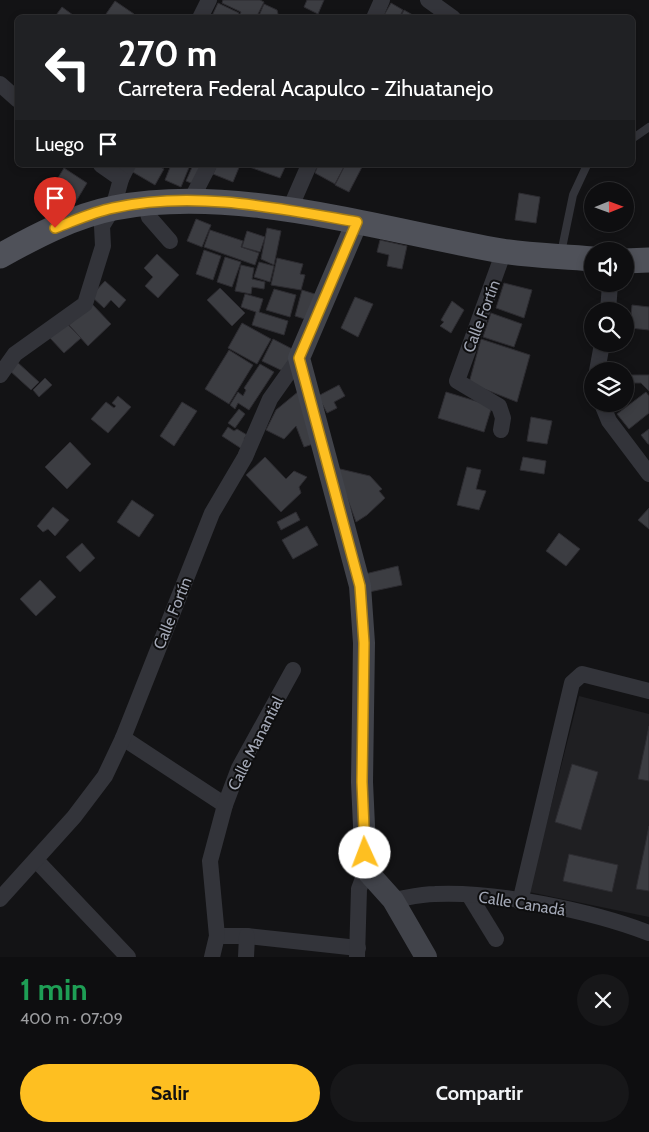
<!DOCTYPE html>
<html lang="es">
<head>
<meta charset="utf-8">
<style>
	:root { --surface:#0e0e10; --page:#171719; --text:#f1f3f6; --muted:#9b9c9f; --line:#2e2e30; --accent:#febf21 }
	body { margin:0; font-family:Cabin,sans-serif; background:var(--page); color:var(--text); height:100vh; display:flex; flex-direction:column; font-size:19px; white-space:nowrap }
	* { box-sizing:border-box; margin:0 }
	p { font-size:16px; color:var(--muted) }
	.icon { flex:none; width:28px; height:28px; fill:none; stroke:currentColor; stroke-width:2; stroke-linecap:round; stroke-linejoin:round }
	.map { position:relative; height:957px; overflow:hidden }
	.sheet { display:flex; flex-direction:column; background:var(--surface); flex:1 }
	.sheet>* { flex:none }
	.hud { position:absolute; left:15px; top:15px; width:620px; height:152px; border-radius:8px; box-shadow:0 2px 8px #0003,0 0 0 1px var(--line); background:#202124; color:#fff; overflow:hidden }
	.needle { width:32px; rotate:89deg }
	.tools { position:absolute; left:584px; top:182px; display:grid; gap:10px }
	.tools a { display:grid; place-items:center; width:50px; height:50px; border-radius:50%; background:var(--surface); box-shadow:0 2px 8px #0003,0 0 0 1px var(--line); font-size:25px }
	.pin { position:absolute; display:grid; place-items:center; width:42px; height:42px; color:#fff; margin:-51px -21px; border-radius:50% 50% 50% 0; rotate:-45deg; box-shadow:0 0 5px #0007 }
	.pin .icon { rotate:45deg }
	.me { position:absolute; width:55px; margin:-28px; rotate:358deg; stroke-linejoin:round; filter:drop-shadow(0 0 4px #0008) }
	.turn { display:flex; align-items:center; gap:18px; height:105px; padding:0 20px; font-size:22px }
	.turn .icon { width:65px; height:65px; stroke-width:2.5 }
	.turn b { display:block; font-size:35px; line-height:42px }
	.then { display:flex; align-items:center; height:48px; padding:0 20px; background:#0003; gap:10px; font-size:19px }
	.round { display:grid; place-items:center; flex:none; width:52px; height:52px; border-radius:26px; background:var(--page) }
	.summary { display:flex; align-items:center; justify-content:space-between; height:85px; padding:0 20px }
	h1 { font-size:30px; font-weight:700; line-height:38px; color:#1e9e55 }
	.cta { display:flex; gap:10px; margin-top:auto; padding:10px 20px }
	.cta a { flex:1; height:58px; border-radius:30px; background:var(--accent); color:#111; font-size:20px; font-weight:700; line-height:58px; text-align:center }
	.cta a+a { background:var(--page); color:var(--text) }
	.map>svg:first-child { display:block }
	.built { fill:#1f1f22 }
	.building { fill:#3c3d42; stroke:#2d2c31 }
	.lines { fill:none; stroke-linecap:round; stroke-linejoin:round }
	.lane { stroke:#33343a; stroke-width:8 }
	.street { stroke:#33343a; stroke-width:16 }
	.secondary { stroke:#41434a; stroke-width:22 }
	.primary { stroke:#4f5159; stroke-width:25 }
	.route-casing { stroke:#a57c15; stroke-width:12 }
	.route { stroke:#febf21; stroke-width:9 }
	.labels { text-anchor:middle; stroke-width:4; stroke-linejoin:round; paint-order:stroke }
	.street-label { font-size:16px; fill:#a3a8b6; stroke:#0e0e0f }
</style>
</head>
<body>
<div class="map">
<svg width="649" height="957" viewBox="0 0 649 957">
	<rect width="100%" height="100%" fill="#131315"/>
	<path class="built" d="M579,696L649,714V917L529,892Z"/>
	<g class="building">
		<path d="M223,0H260L264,2L256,18H238L241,12L222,3Z"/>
		<path d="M307,0H324L318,14L304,7Z"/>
		<path d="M115,1L134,14L131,18H111L106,14Z"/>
		<path d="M218,3L239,13L237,18H211Z"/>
		<path d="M391,3L403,10L399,18L383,17Z"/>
		<path d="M264,4L277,10L279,18H258Z"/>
		<path d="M62,7L77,18H54Z"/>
		<path d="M404,10L418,18H400Z"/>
		<path d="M134,165H157L164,169L155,185L131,171Z"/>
		<path d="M171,165H190L181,187L165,180Z"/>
		<path d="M193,165H204L196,185L186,181Z"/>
		<path d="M217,165H240L233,182L213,174Z"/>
		<path d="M244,165H286L280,178Z"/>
		<path d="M318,165H345L335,184L315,173Z"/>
		<path d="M345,165L362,167L349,192L335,185Z"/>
		<path d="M64,168L87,183L75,203L52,188Z"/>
		<path d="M519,193L540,197L536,223L515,220Z"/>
		<path d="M196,219L211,225L202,247L187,241Z"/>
		<path d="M267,228L281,231L274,265L261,259Z"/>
		<path d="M210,230L243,241L241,247L259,253L255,265L204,247Z"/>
		<path d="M247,231L265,237L260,252L242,247Z"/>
		<path d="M380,240L407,246L402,269L387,266L389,255L377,252Z"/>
		<path d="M204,250L221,256L213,280L196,274Z"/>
		<path d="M157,254L179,275L158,298L145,286L153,277L144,268Z"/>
		<path d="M225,257L241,262L232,287L217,282Z"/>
		<path d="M277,258L303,264L300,274L305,275L301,290L271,285Z"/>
		<path d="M259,262L274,266L270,282L254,277Z"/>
		<path d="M241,265L254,268L252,279L265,282L264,289L252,287L251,294L235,291Z"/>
		<path d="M105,281L126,300L119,308L111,300L104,308L91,296Z"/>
		<path d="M504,283L532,290L524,318L496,308Z"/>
		<path d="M220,288L245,313L232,326L207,300Z"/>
		<path d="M274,289L296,295L290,317L266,310Z"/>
		<path d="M302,290L318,295L311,321L295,316Z"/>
		<path d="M245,294L263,299L259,312L288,321L284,335L252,325L256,312L241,307Z"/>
		<path d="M355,297L373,304L358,337L341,328Z"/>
		<path d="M452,301L464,310L451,333L440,326L444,322L441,320Z"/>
		<path d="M92,304L111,324L88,346L69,325Z"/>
		<path d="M632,305L649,307V330L630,328Z"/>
		<path d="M491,313L522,324L514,347L483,337Z"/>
		<path d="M66,323L81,338L64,353L50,338Z"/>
		<path d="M242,323L271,339L257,364L228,348Z"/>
		<path d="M273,339L298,352L287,373L262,361Z"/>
		<path d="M481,339L530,355L517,402L469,383Z"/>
		<path d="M229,350L253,365L229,404L205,389Z"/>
		<path d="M16,361L39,382L31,390L9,370Z"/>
		<path d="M260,364L274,372L249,410L238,403L235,409L230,405L238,392L243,396L246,390L244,388Z"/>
		<path d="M625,375H649V391L641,383H625Z"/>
		<path d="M45,378L52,385L39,397L33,390Z"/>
		<path d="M339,385L345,396L334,402L337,408L327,413L318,396Z"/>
		<path d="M299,391L319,442L304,447L296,426L284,439L266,430L276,410Z"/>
		<path d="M446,392L492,406L484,432L438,418Z"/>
		<path d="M646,392L649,396V413L629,429L617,414Z"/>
		<path d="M118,396L131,407L108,433L91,419L106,402L114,408L116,406L112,403Z"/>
		<path d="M182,402L197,411L174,446L160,436Z"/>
		<path d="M239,409L245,414L235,428L228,423Z"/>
		<path d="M531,417L552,421L547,444L527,441Z"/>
		<path d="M228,427L234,431L237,429L247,435L244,439L247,442L242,449L222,436Z"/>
		<path d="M649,429V444H648L641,435Z"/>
		<path d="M70,442L91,464L67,489L45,467Z"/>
		<path d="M265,457L286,479L294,471L307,477L299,487L301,493L281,512L246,475Z"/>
		<path d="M523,457L546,461L544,474L520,470Z"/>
		<path d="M467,467L481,470L476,489L486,491L479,510L457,505Z"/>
		<path d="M336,468L370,476L382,489L379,491L385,498L367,515L356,522Z"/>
		<path d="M132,500L154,515L139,537L117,522Z"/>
		<path d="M53,507L69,520L55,536L48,529L43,532L37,526Z"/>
		<path d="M649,508V529L638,520Z"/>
		<path d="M296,512L300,520L281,530L277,522Z"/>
		<path d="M307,526L318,545L293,559L282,540Z"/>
		<path d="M559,533L580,549L566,566L546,551Z"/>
		<path d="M82,543L95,558L80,572L66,557Z"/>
		<path d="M398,566L402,585L369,592L365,574Z"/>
		<path d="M40,580L56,597L36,616L20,599Z"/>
		<path d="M649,726V781L638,779Z"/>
		<path d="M572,764L598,772L581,830L555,822Z"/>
		<path d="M649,826V891L636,889Z"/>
		<path d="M569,854L618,865L612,892L563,881Z"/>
	</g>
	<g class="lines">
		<g class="lane">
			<path d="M632,139L649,127"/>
			<path d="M561,253L573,195L587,165"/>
		</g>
		<g class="street">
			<path d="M428,0L453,18"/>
			<path d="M200,18L209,0"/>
			<path d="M374,18L382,0"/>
			<path d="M0,84L18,100"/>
			<path d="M121,179L128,165"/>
			<path d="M190,202L209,165"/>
			<path d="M145,203L149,217L170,241"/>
			<path d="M289,211L309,165"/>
			<path d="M608,311L610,284"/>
			<path d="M597,371L602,344"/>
			<path d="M0,375L15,354L85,304L103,246L102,226L113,208L121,179L101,165"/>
			<path d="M602,404L609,421L649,474"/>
			<path d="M501,430L503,418L499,406L457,381L504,251"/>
			<path d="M123,738L225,805"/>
			<path d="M36,860L128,957"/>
			<path d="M469,895L496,939"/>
			<path d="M0,899L74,817L105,776L123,738L212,513L245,457L270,399L299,358"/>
			<path d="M393,900C406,898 421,894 435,894C496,891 592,911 649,933"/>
			<path d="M520,902L572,683L582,674L649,691"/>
			<path d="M217,936H247L358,948"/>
			<path d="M212,957L217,936L210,861L225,805L239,768L293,670"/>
			<path d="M246,957L247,936"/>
			<path d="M357,957L359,889L366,870"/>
		</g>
		<path class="secondary" d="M357,222L299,358L360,586L364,643L362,782L366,870L393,900L426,957"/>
		<g class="primary">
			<path d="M0,256C36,236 74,216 114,208C236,184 381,230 502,251C532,256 563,256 592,259"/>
			<path d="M625,261L649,260"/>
		</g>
	</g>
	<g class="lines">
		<defs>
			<path id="route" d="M55,228C74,221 93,212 113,208C194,190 277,208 357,222L299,358L360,586L364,643L362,782L365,853"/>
		</defs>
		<use href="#route" class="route-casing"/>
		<use href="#route" class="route"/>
	</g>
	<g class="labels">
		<g class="street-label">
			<text transform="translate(481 316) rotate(-69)" y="6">Calle Fortín</text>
			<text transform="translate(172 613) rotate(-68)" y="6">Calle Fortín</text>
			<text transform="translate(255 743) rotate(-63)" y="6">Calle Manantial</text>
			<text transform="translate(522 903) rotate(9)" y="6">Calle Canadá</text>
		</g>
	</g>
</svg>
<div class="tools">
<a><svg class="needle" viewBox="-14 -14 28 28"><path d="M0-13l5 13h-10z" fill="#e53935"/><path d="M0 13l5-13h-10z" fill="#9b9c9f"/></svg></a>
<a><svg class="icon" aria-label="sound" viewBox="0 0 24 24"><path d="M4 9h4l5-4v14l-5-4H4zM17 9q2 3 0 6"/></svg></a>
<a><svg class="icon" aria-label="search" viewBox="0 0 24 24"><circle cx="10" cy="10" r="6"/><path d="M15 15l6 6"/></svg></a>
<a><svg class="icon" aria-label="layers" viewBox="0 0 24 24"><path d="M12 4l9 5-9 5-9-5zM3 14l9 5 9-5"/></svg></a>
</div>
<div class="pin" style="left:55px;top:228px;background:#d93025"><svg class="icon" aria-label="arrive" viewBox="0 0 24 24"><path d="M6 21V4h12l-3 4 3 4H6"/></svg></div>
<svg class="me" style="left:365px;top:853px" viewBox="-20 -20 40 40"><circle r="19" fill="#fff"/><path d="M0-13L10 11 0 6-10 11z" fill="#febf21"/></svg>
<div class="hud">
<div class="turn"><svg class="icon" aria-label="left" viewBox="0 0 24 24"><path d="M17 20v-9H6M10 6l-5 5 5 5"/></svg><div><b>270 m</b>Carretera Federal Acapulco - Zihuatanejo</div></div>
<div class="then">Luego<svg class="icon" aria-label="arrive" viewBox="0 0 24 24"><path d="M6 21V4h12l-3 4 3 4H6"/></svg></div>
</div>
</div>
<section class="sheet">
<div class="summary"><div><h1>1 min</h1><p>400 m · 07:09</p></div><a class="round"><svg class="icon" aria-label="close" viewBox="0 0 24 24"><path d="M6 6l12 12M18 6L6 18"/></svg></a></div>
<div class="cta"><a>Salir</a><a>Compartir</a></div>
</section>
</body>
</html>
